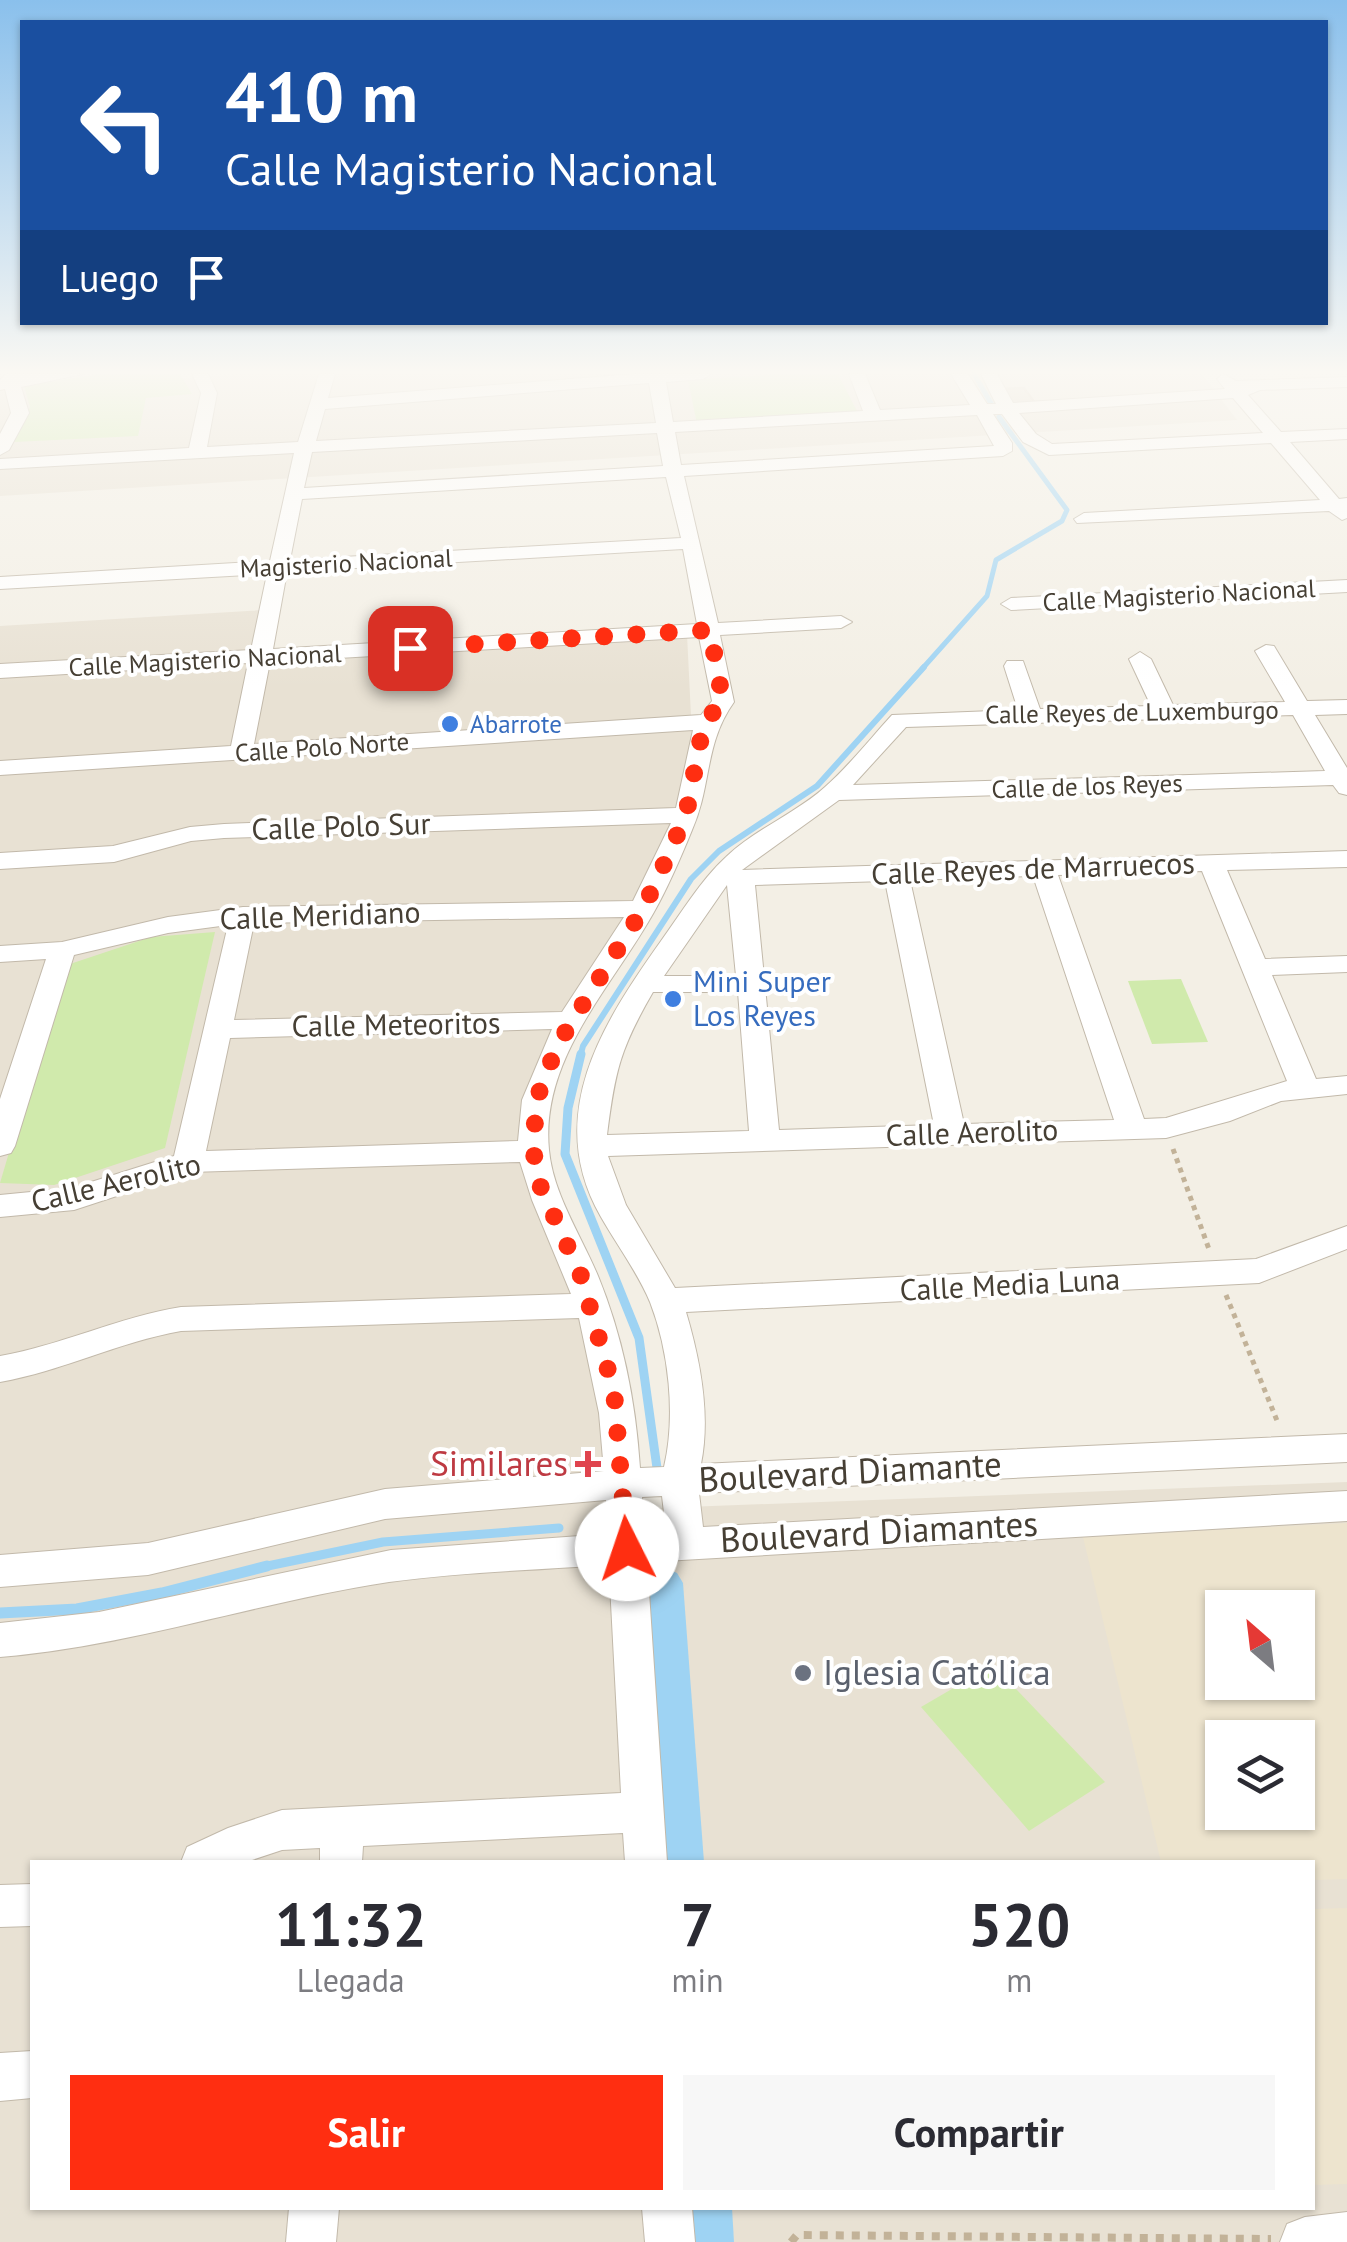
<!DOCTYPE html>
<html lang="es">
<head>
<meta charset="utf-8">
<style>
	:root { --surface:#fff; --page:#f7f7f7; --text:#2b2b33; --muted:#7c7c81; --accent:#ff2e11 }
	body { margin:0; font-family:"PT Sans",sans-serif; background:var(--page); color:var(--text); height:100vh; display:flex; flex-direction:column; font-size:38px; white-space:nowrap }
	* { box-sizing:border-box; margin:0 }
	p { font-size:32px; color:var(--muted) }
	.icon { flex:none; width:55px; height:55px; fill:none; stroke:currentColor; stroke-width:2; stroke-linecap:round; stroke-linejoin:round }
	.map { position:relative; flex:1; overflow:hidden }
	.side { position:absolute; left:30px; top:1860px; width:1285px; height:350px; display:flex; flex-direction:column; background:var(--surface); border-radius:0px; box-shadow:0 2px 8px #0004 }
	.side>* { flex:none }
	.banner { position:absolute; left:20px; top:20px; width:1308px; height:305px; border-radius:0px; box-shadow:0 2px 8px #0004; background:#1a4fa0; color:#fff; overflow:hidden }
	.needle { width:65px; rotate:332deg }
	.controls { position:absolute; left:1205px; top:1590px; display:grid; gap:20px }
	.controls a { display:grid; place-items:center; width:110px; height:110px; border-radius:0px; background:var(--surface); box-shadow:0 2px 8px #0004; font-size:50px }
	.pin { position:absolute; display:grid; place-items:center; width:85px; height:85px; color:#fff; margin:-42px; border-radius:20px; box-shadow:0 5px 15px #0006 }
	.me { position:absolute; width:110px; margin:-55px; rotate:356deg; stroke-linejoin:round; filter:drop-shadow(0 0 8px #0008) }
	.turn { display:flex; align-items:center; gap:35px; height:210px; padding:0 40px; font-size:45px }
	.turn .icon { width:130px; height:130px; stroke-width:2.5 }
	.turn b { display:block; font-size:70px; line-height:85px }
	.then { display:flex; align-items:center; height:95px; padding:0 40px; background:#0003; gap:20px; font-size:38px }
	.eta { display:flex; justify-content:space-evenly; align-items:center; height:170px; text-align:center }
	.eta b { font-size:60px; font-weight:700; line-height:70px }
	.primary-button { display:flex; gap:20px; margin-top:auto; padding:20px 40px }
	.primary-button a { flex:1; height:115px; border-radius:0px; background:var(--accent); color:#fff; font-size:40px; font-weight:700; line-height:115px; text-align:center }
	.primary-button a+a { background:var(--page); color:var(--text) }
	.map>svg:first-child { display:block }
	.residential { fill:#e8e1d3; fill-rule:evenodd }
	.education { fill:#ede4ce; fill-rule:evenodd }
	.green { fill:#d0eaac }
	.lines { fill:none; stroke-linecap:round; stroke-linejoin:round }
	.stream-far3 { stroke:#9ed3f3; stroke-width:5 }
	.stream-far2 { stroke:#9ed3f3; stroke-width:6 }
	.stream-far1 { stroke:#9ed3f3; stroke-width:9 }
	.stream { stroke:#9ed3f3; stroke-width:11 }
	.canal { fill:#9ed3f3; fill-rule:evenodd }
	.building { fill:#d9cdbd; stroke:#d1c2ad; stroke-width:2.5 }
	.minor-casing { stroke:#c2b9aa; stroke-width:2 }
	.path-far1 { stroke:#c2b298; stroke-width:5; stroke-dasharray:5 5; stroke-linecap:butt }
	.path { stroke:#c2b298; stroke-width:8; stroke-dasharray:8 8; stroke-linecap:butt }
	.minor { fill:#fff; fill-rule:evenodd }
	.route { stroke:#ff2e11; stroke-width:18; stroke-dasharray:0 32.4 }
	.shop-dot { fill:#3f7fe0; stroke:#fff; stroke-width:4 }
	.health-dot { fill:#e0444e; stroke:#fff; stroke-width:4 }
	.worship-dot { fill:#6b7280; stroke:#fff; stroke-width:4 }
	.labels { text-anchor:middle; stroke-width:8; stroke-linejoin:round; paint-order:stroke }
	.far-street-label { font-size:25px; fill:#463f34; stroke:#fff }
	.far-shop-label { font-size:25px; fill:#366cbe; stroke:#fff; text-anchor:start }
	.street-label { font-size:30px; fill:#463f34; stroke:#fff }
	.shop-label { font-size:30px; fill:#366cbe; stroke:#fff; text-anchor:start }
	.near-health-label { font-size:35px; fill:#be3a42; stroke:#fff; text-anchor:end }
	.near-street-label { font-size:35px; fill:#463f34; stroke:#fff }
	.near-worship-label { font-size:35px; fill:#5b616d; stroke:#fff; text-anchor:start }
</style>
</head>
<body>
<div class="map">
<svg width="1347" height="2242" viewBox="0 0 1347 2242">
	<rect width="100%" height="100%" fill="#f3efe5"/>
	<g class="residential">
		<path d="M243,374H1202L1237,420L0,496V390Z"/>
		<path d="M264,610L252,660L687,634L694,778L569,1039L550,1105L545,1174L634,1509L1347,1482V2242H0V626ZM1222,1608H1298V1682H1222ZM1222,1738H1298V1812H1222ZM32,1862H1312V2208H32Z"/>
	</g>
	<g class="education">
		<path d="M1347,1523V1879L1313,1880L1312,1862H1161L1083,1537ZM1222,1608H1298V1682H1222ZM1222,1738H1298V1812H1222Z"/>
		<path d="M1347,1908V2184L1313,2185V1909Z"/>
	</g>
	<g class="green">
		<path d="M99,374H180L192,394L146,398L138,436L14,442L30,407L24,386Z"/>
		<path d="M783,374H838L859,415L697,424L688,380Z"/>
		<path d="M215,932L165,1148L54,1185L0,1183L64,966L151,937Z"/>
		<path d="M1181,979L1208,1042L1152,1044L1128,981Z"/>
		<path d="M993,1665L1105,1782L1029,1831L921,1707Z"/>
	</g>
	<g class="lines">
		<g class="stream-far3">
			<path d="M974,374L992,405"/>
			<path d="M922,669L987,596L996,560L1062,521L1067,510L999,417"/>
		</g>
		<path class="stream-far2" d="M580,1057L583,1046L691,879L719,851L817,786L924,667"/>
		<g class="stream-far1">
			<path d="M581,1054L568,1108L565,1154L639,1338L657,1468"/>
			<path d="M258,1568L383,1542L559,1528"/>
		</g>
		<path class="stream" d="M0,1613L77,1609L162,1593L267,1566"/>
		<g class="canal">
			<path d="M665,1568L677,1573L683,1583L704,1862H664L647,1583L653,1573Z"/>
			<path d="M686,2208H732L734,2242H688Z"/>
		</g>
	</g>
	<path class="building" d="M1024,388L1035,403L1011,404L1002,389Z"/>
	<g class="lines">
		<defs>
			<g id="minor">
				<path d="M6,374H83L21,387L29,413L9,450L0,455V434L11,413L5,389L0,390V380Z"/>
				<path d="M192,374H208L217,393L207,447L298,442L319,374H335L328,398L634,374H711L703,379L666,382L673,422L863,411L849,374H865L880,410L970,405L951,374H968L987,404H996L981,374H997L1013,403L1225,389L1217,379L1223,374L1236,381L1347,377V387L1260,390L1248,395L1281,432L1347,429V439L1290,442L1339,499L1347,498V518L1342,520L1329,511L1077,523L1074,519L1084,513L1320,500L1271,443L1049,455L1023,442L1002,414H993L1012,443V451L1003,456L684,476L718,623L841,616L852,622L841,628L720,635L734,702C704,744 712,785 692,830C681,857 668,887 654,912C613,986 540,1058 549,1150C553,1194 581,1235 598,1276C623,1337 636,1404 640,1468L664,1467C676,1416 669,1351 650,1302C638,1273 617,1245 601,1217C543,1116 602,1024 661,941C682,912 700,881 726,857C755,829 795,814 825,787C849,766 870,739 892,715L1018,710L1004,666L1007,661H1023L1040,709L1151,706L1129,659L1140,652L1151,659L1173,705L1285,702L1255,651L1266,645L1274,646L1307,701L1347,700V714L1315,715L1347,768V795L1339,793L1333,785L839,800L742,870L1347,851V867L1227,870L1265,959L1347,956V972L1272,975L1316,1079L1347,1076V1094L1281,1101L1230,1121L1166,1138L608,1156L626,1205L675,1288L1256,1259L1347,1226V1249L1259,1283L686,1312C700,1359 711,1414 701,1464L1347,1434V1462L699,1493L703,1527L1347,1491V1521L647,1562L667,1862H625L623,1833L363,1846L362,1862H320V1848L282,1850L246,1862H181L187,1847L228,1828L282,1810L621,1793L609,1565C536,1570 461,1572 389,1582C257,1602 133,1646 0,1657V1623L99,1612L391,1550L607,1534L606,1500L385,1519L148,1575L0,1587V1555L148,1543L385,1489L604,1471L599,1413L579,1318L181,1331C119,1342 62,1371 0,1382V1356C62,1345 119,1317 181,1307L571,1294L532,1200L520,1162L190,1172L74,1210L0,1217V1195L72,1188L174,1156L228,925L168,933L74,955L15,1146L11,1153L0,1156V1099L46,959L0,962V946L62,942L168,917L243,907L633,901L671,823L224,838L191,841L114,862L0,869V853L113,846L190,827L224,824L676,808L693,730L0,775V761L231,746L248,663L0,678V664L251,650L267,574L0,589V577L270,561L294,453L0,469V459L189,448L201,393ZM649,383L656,423L316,441L325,409ZM1233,398L1263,433L1052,444L1036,434L1019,413ZM977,415L994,446L681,465L675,432ZM657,433L663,466L304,488L312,452ZM666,477L681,538L290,560L302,499ZM683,549L697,624L273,649L287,572ZM699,637L712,701L701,715L254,744L270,662ZM1293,715L1325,771L853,785L906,727ZM1202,871L1287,1081L1166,1118L1144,1119L1058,875ZM1033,876L1114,1120L964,1124L910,880ZM885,881L934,1125L779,1130L755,885ZM727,885L736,976H664ZM624,917L562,1012L234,1020L254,923ZM653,992H738L749,1131L607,1135C615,1071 620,1049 653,992ZM552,1029L522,1100L518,1141L206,1151L230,1038ZM662,1496L666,1529L645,1531L642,1497Z"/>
				<path d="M1347,580V592L1011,610L1001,604L1011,598Z"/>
				<path d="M32,1884V1926L0,1927V1885Z"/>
				<path d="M32,2051V2098L0,2101V2053Z"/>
				<path d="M289,2208H339L336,2242H286Z"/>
				<path d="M642,2208H692L695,2242H645Z"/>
				<path d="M1347,2212V2242H1280L1287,2224L1305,2217Z"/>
			</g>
		</defs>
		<use href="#minor" class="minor-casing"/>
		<g class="path-far1">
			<path d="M1173,1149L1210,1252"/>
			<path d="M1226,1295L1278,1423"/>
		</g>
		<path class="path" d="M791,2242L797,2235L1271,2239"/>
		<use href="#minor" class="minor"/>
	</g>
	<linearGradient id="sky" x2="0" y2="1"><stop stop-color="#8ac0ec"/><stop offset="0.54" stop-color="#faf8f3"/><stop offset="1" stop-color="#faf8f3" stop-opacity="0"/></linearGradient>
	<rect width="1347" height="688" fill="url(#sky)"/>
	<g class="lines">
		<path class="route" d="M410,648L710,630L723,702L704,722L686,815L661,871L643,909L558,1044L540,1089L535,1116L534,1172L581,1276L614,1391L627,1549"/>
	</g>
	<g class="shop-dot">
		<circle cx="450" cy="724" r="10"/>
		<circle cx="673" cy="999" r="10"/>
	</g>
	<path class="health-dot" d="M583 1449h10v10h10v10h-10v10h-10v-10h-10v-10h10z"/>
	<circle class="worship-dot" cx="803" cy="1673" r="10"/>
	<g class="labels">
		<g class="far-street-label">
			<text transform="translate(346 563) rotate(-3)" y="9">Magisterio Nacional</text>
			<text transform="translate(1179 595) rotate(-3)" y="9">Calle Magisterio Nacional</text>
			<text transform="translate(205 660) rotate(-3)" y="9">Calle Magisterio Nacional</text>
			<text transform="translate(1132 712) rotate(-1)" y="9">Calle Reyes de Luxemburgo</text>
			<text transform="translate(322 747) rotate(-4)" y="9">Calle Polo Norte</text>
			<text transform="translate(1087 786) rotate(-2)" y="9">Calle de los Reyes</text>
		</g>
		<g class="far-shop-label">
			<text x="470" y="733">Abarrote</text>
		</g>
		<g class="street-label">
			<text transform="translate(341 827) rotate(-2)" y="10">Calle Polo Sur</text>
			<text transform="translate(1033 869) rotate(-2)" y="10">Calle Reyes de Marruecos</text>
			<text transform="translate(320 916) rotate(-2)" y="10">Calle Meridiano</text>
			<text transform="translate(396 1025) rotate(-1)" y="10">Calle Meteoritos</text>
			<text transform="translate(972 1133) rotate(-2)" y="10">Calle Aerolito</text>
			<text transform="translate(116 1183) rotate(-13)" y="10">Calle Aerolito</text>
			<text transform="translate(1010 1285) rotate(-3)" y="10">Calle Media Luna</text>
		</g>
		<g class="shop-label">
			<text x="693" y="992">Mini Super<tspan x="693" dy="34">Los Reyes</tspan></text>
		</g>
		<g class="near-health-label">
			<text x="568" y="1476">Similares</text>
		</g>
		<g class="near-street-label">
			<text transform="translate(850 1472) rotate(-3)" y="12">Boulevard Diamante</text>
			<text transform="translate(879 1532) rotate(-3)" y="12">Boulevard Diamantes</text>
		</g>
		<g class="near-worship-label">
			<text x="823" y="1685">Iglesia Católica</text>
		</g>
	</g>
</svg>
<div class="controls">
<a><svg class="needle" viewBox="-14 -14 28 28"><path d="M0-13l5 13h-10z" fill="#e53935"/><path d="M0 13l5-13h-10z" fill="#7c7c81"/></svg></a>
<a><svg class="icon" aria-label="layers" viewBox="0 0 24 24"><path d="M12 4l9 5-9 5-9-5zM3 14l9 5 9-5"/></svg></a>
</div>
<div class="pin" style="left:410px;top:648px;background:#d93025"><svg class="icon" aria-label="arrive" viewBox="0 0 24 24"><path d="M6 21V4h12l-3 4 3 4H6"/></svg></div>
<svg class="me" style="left:627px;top:1549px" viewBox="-20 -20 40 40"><circle r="19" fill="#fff"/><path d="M0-13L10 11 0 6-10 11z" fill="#ff2e11"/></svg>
<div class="banner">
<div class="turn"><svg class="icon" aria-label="left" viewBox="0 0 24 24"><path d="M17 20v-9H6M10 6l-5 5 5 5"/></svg><div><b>410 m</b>Calle Magisterio Nacional</div></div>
<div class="then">Luego<svg class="icon" aria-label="arrive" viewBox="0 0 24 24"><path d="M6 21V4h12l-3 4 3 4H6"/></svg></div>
</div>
<section class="side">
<div class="eta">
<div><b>11:32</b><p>Llegada</p></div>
<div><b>7</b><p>min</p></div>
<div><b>520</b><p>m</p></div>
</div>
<div class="primary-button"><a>Salir</a><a>Compartir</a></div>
</section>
</div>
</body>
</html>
